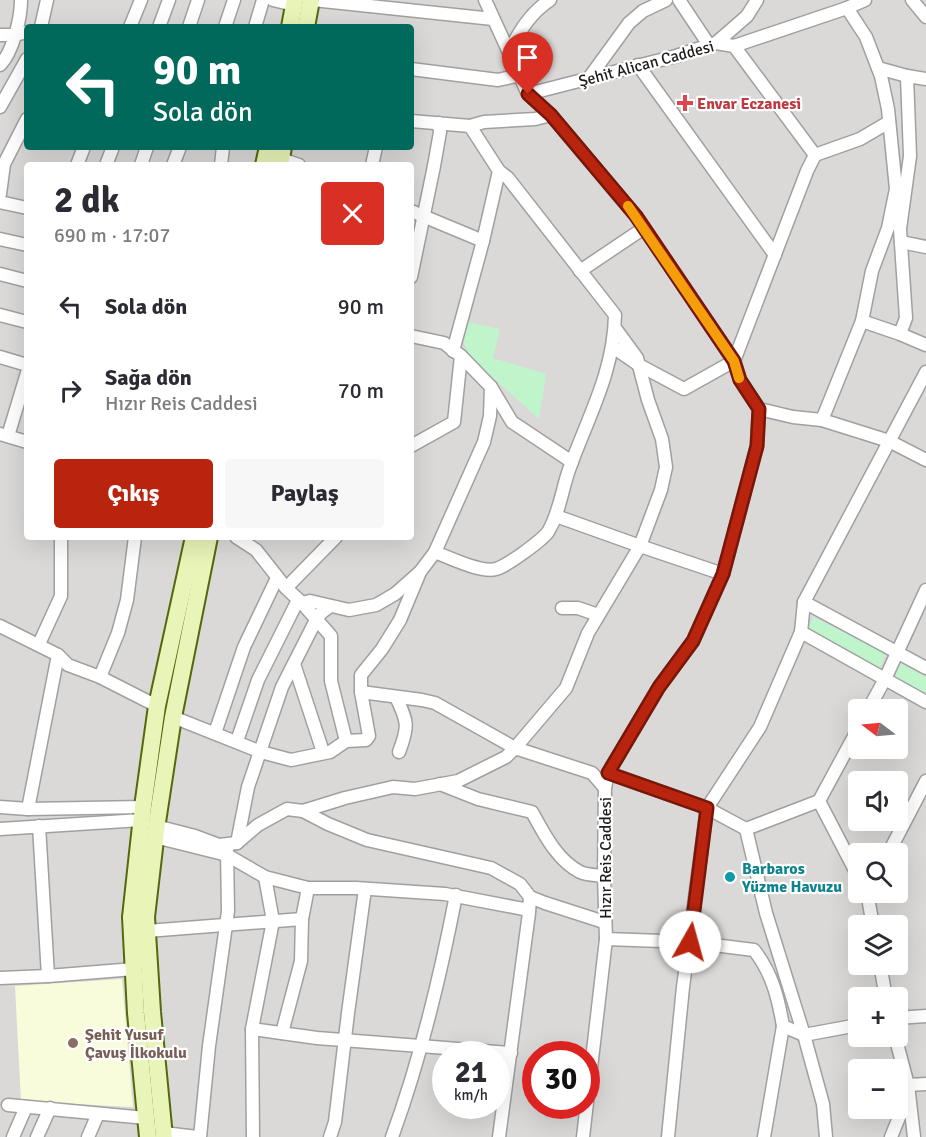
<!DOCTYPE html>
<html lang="tr">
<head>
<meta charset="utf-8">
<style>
	:root { --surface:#fff; --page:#f7f7f7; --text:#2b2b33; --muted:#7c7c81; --accent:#b9240e }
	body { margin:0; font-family:Signika,sans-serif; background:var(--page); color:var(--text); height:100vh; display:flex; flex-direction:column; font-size:22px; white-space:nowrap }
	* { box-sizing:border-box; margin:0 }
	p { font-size:20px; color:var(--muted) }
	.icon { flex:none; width:33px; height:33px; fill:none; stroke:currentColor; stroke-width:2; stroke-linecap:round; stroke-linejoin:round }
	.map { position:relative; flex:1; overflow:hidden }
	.side { position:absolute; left:24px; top:162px; width:390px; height:378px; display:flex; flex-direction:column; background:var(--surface); border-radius:6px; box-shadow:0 6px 24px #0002 }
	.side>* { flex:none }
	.banner { position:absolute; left:24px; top:24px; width:390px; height:126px; border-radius:6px; box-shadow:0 6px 24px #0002; background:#00695c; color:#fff; overflow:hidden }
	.needle { width:39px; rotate:286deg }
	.tools { position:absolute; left:848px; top:699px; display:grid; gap:12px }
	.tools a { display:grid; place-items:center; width:60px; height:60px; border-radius:6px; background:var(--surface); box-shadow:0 6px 24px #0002; font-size:30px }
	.speed { position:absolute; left:432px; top:1041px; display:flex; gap:12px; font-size:30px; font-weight:700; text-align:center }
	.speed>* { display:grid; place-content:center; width:78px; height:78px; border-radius:50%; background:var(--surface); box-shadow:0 6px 24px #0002; line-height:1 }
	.speed small { font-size:15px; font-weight:400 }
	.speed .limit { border:9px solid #d22; background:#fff; color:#111 }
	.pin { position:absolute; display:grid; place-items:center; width:51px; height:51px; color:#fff; margin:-62px -26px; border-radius:50% 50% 50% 0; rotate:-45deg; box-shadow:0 0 6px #0007 }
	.pin .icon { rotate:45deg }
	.me { position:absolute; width:66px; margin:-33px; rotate:7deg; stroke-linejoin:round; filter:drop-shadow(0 0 4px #0008) }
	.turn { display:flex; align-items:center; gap:21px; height:126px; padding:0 30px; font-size:27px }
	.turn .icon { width:78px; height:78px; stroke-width:2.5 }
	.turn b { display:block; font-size:42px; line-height:51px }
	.round { display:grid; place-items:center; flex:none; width:63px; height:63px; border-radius:6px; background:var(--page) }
	.headline { display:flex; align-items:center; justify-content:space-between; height:102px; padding:0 30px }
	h1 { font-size:36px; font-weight:700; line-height:45px }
	.action { display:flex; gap:12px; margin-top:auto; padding:12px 30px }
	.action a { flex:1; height:69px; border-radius:6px; background:var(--accent); color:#fff; font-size:24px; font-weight:700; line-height:69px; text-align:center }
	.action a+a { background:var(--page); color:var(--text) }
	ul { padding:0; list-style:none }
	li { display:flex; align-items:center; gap:18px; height:84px; padding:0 30px }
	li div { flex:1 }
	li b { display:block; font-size:22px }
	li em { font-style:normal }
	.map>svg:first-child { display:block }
	.residential { fill:#dad9d8; fill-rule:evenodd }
	.education { fill:#f8fcdb }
	.park { fill:#c0f5cb }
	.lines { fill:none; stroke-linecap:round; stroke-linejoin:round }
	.minor-casing { stroke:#a0a0a0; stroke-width:15 }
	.secondary-casing { stroke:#53690c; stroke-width:20 }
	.minor { stroke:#fff; stroke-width:12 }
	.secondary { stroke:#e9f4b8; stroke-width:16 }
	.route-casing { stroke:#781709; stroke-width:15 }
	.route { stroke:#b9240e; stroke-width:10 }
	.slow { stroke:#f59e0b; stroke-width:10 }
	.health-dot { fill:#e0444e; stroke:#fff; stroke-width:2 }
	.culture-dot { fill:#0f9aa8; stroke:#fff; stroke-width:2 }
	.education-dot { fill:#8d6e63; stroke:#fff; stroke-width:2 }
	.labels { text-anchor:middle; stroke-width:4.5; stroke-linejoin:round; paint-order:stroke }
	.street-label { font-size:16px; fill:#1c1c1c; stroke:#fff }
	.health-label { font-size:16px; font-weight:bold; fill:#be3a42; stroke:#fff; text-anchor:start }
	.culture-label { font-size:16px; font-weight:bold; fill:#0d838f; stroke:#fff; text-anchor:start }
	.education-label { font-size:16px; font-weight:bold; fill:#785e54; stroke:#fff; text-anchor:start }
</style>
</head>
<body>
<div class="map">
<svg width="926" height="1137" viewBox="0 0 926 1137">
	<rect width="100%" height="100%" fill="#eceae2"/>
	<path class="residential" d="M0,0H926V1137H0ZM27,27H411V147H27ZM27,165H411V537H27ZM858,710H897V748H858ZM858,782H897V820H858ZM858,854H897V892H858ZM858,926H897V964H858ZM858,998H897V1036H858ZM446,1054H496V1106H446ZM536,1054H586V1106H536ZM858,1070H897V1108H858Z"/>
	<path class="education" d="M122,979L133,1107L21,1101L15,986Z"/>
	<g class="park">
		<path d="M462,321L500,329L493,358L546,374L539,419L469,356L463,341Z"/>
		<path d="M813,617L886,653L880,669L808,633Z"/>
		<path d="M898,662L926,677V693L891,676Z"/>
	</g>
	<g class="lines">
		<defs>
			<g id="minor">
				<path d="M273,0L294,5"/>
				<path d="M313,0L493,19"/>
				<path d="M485,0L528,94L551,115L636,216L734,361L740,380L759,409L757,446L723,574L693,641L659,687L608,773L605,788L604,876L606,939L583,1137"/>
				<path d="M679,0L709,45"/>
				<path d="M912,0L926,17"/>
				<path d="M41,27L47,0"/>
				<path d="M130,27L141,0"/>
				<path d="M159,27L169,0"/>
				<path d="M189,27L198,0"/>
				<path d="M225,27L234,0"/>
				<path d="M255,27L263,0"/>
				<path d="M0,35H15L27,32"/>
				<path d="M716,43L747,16L757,0"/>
				<path d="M734,46L815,155"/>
				<path d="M509,51C520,31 530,13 550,0"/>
				<path d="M0,65C13,52 21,18 21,0"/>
				<path d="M638,65L775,255"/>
				<path d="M878,68L907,76L926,79"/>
				<path d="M411,69L498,80L520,75"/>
				<path d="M589,78L629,23L643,11L666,0"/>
				<path d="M528,94L676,56L716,43L734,46L847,8L865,0"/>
				<path d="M0,107L27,59"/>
				<path d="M411,121L470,126L484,122L535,119L551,115"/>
				<path d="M281,159L299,165"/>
				<path d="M77,165L84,147"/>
				<path d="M106,165L113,147"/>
				<path d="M141,165L147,147"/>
				<path d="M173,165L180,147"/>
				<path d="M221,165L223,147"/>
				<path d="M372,165L376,147"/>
				<path d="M0,194L4,164L27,119"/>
				<path d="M0,202L27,208"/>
				<path d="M411,211L483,241"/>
				<path d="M0,239L27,245"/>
				<path d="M901,242L926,247"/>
				<path d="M580,271L644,228"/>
				<path d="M0,274L27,281"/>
				<path d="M411,277L434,166L440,132L439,123"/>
				<path d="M0,315L27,322"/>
				<path d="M862,321L900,334L926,345"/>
				<path d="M900,334L906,318L900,229L910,156L907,76"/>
				<path d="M411,336L444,343L461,356L491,387L512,422L572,462"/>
				<path d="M613,347L639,365L684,389L734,361L807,171L815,155L860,139L889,122"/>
				<path d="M453,351L483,241L499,171"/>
				<path d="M0,357L27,365"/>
				<path d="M759,409L793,417L822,420L862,321L872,271L888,228L896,189L888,109L881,76L866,37L847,8"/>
				<path d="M822,420L889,441L926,460"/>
				<path d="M0,434L27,442"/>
				<path d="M8,436L27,373"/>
				<path d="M411,446L454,422L461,356"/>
				<path d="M556,516L640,546L723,574"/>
				<path d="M236,537L256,550L286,588L302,603L331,636V681L346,741"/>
				<path d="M435,552C450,558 481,573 496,569C507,566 541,541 548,532C560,512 562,488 570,467C589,415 614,371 615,315L508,178L499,171L470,126"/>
				<path d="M286,588L336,537"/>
				<path d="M804,602L926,668"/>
				<path d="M302,603L310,601L349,610L376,605L395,594L420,572L435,552L484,442L490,416L491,387"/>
				<path d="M562,608H578L598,615"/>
				<path d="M0,626L58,655L68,665L100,677L157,706"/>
				<path d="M801,632L926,702"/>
				<path d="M39,644L61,596V537"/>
				<path d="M294,664L323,752"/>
				<path d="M100,677L118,633L127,600L135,537"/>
				<path d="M361,692L422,700L435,703L515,748L592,773L605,788"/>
				<path d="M396,697C408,722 409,726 399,752"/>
				<path d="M868,710L885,679L926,590"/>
				<path d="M173,717L261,752L291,760L330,752L346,741L366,740L369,736L361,692V675L382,649L400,620L420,572"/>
				<path d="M858,729L819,801L858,876"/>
				<path d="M215,733L244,647L277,578"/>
				<path d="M237,741L258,680L298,600"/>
				<path d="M608,773L707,808L746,829L766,913L804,1035L823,1104L826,1137"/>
				<path d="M440,784L478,799L532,812C544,834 557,860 580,872C586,875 596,875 604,876"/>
				<path d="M0,807L28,809L143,807"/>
				<path d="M28,809L58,655"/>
				<path d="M303,811L345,798L393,787L415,789L458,781L506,757L515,748L566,688L588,633L640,546L661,490L666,467L662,439L648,400L637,358L615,328"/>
				<path d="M39,826L48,976"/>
				<path d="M156,826L195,836L219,845L237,843L258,825L287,809L303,811L328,824L367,840L491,868L520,884L530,897L529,913L499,1137"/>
				<path d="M0,829L141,820"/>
				<path d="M746,829L819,801"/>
				<path d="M155,837L227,855L265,877L308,888H356L445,894L529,910"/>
				<path d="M237,843L248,787L282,687L315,622L321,613L329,607"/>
				<path d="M888,854L926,781"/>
				<path d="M867,892L873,926"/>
				<path d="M530,897L545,903L604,922"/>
				<path d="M147,931L302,919"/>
				<path d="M606,939L690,942L754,950C772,973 778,997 783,1026L804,1035L858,1025"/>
				<path d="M880,964L886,998"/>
				<path d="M0,978L48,976L134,969"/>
				<path d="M897,1018L926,1016"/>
				<path d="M252,1029L317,1038L511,1053"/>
				<path d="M282,1033L301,961L302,919L308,888"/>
				<path d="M895,1036L908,1085L914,1137"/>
				<path d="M908,1085L926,1084"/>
				<path d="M8,1105L146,1118"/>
				<path d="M164,1133L197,1137"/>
				<path d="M13,1137L26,1107"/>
				<path d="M37,1137L50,1108"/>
				<path d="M88,1137L98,1114"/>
				<path d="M200,1137L209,1046L228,911L227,849"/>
				<path d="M253,1137L252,1029L273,921L265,877"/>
				<path d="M330,1137L335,1122L348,1013L365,889"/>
				<path d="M392,1137C421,1058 440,978 456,895"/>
				<path d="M668,1137L683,987L707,808L760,727L801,632L804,602L926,372"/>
				<path d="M764,1137L783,1026"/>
				<path d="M891,1137L908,1095"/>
			</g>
			<g id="secondary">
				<path d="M290,27L295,0"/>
				<path d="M306,27L311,0"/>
				<path d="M264,165L268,147"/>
				<path d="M280,165L283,147"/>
				<path d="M148,1137L136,1013L131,917L143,807L157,706L194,537"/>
				<path d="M164,1137L152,1012L146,917L157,822L173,717L209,537"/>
			</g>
		</defs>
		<use href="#minor" class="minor-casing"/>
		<use href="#secondary" class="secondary-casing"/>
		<use href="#minor" class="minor"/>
		<use href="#secondary" class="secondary"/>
	</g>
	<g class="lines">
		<defs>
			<path id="route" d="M528,94L551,115L636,216L734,361L740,380L759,409L757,446L723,574L693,641L659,687L608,773L707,808L690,942"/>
		</defs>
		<use href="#route" class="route-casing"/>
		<use href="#route" class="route"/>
		<path class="slow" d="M628,206L734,361L739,378"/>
	</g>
	<path class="health-dot" d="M682 94h6v6h6v6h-6v6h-6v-6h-6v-6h6z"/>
	<circle class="culture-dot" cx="730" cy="877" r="6"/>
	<circle class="education-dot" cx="73" cy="1043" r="6"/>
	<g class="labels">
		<g class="street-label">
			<text transform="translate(646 63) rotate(-15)" y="6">Şehit Alican Caddesi</text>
			<text transform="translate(605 858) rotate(-90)" y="6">Hızır Reis Caddesi</text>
		</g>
		<g class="health-label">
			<text x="697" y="109">Envar Eczanesi</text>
		</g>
		<g class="culture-label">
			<text x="742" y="874">Barbaros<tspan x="742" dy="18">Yüzme Havuzu</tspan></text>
		</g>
		<g class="education-label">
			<text x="85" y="1040">Şehit Yusuf<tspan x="85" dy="18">Çavuş İlkokulu</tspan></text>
		</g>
	</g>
</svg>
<div class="tools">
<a><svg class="needle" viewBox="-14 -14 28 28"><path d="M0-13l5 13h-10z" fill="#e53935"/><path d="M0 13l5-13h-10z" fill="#7c7c81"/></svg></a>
<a><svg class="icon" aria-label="sound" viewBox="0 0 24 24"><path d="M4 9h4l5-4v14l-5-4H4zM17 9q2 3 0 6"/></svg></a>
<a><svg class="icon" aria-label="search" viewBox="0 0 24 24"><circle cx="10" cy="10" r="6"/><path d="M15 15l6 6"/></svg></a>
<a><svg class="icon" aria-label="layers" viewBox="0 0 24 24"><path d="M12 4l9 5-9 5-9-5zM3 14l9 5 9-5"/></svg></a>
<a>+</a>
<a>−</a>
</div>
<div class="speed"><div>21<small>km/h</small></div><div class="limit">30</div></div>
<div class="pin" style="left:528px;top:94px;background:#d93025"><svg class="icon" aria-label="arrive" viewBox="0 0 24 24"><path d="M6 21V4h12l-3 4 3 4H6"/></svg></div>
<svg class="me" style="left:690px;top:942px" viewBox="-20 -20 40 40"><circle r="19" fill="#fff"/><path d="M0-13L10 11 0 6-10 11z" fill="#b9240e"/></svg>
<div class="banner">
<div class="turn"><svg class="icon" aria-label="left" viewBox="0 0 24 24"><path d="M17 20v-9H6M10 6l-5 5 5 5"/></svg><div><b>90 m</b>Sola dön</div></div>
</div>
<section class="side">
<div class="headline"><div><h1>2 dk</h1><p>690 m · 17:07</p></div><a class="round" style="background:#d93025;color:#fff"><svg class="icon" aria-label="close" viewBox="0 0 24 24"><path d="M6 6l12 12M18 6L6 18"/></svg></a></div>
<ul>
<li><svg class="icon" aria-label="left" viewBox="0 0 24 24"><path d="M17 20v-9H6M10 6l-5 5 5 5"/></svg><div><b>Sola dön</b></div><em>90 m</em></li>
<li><svg class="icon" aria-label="right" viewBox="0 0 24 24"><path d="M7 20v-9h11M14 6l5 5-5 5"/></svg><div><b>Sağa dön</b><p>Hızır Reis Caddesi</p></div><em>70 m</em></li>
</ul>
<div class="action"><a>Çıkış</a><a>Paylaş</a></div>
</section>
</div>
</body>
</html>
